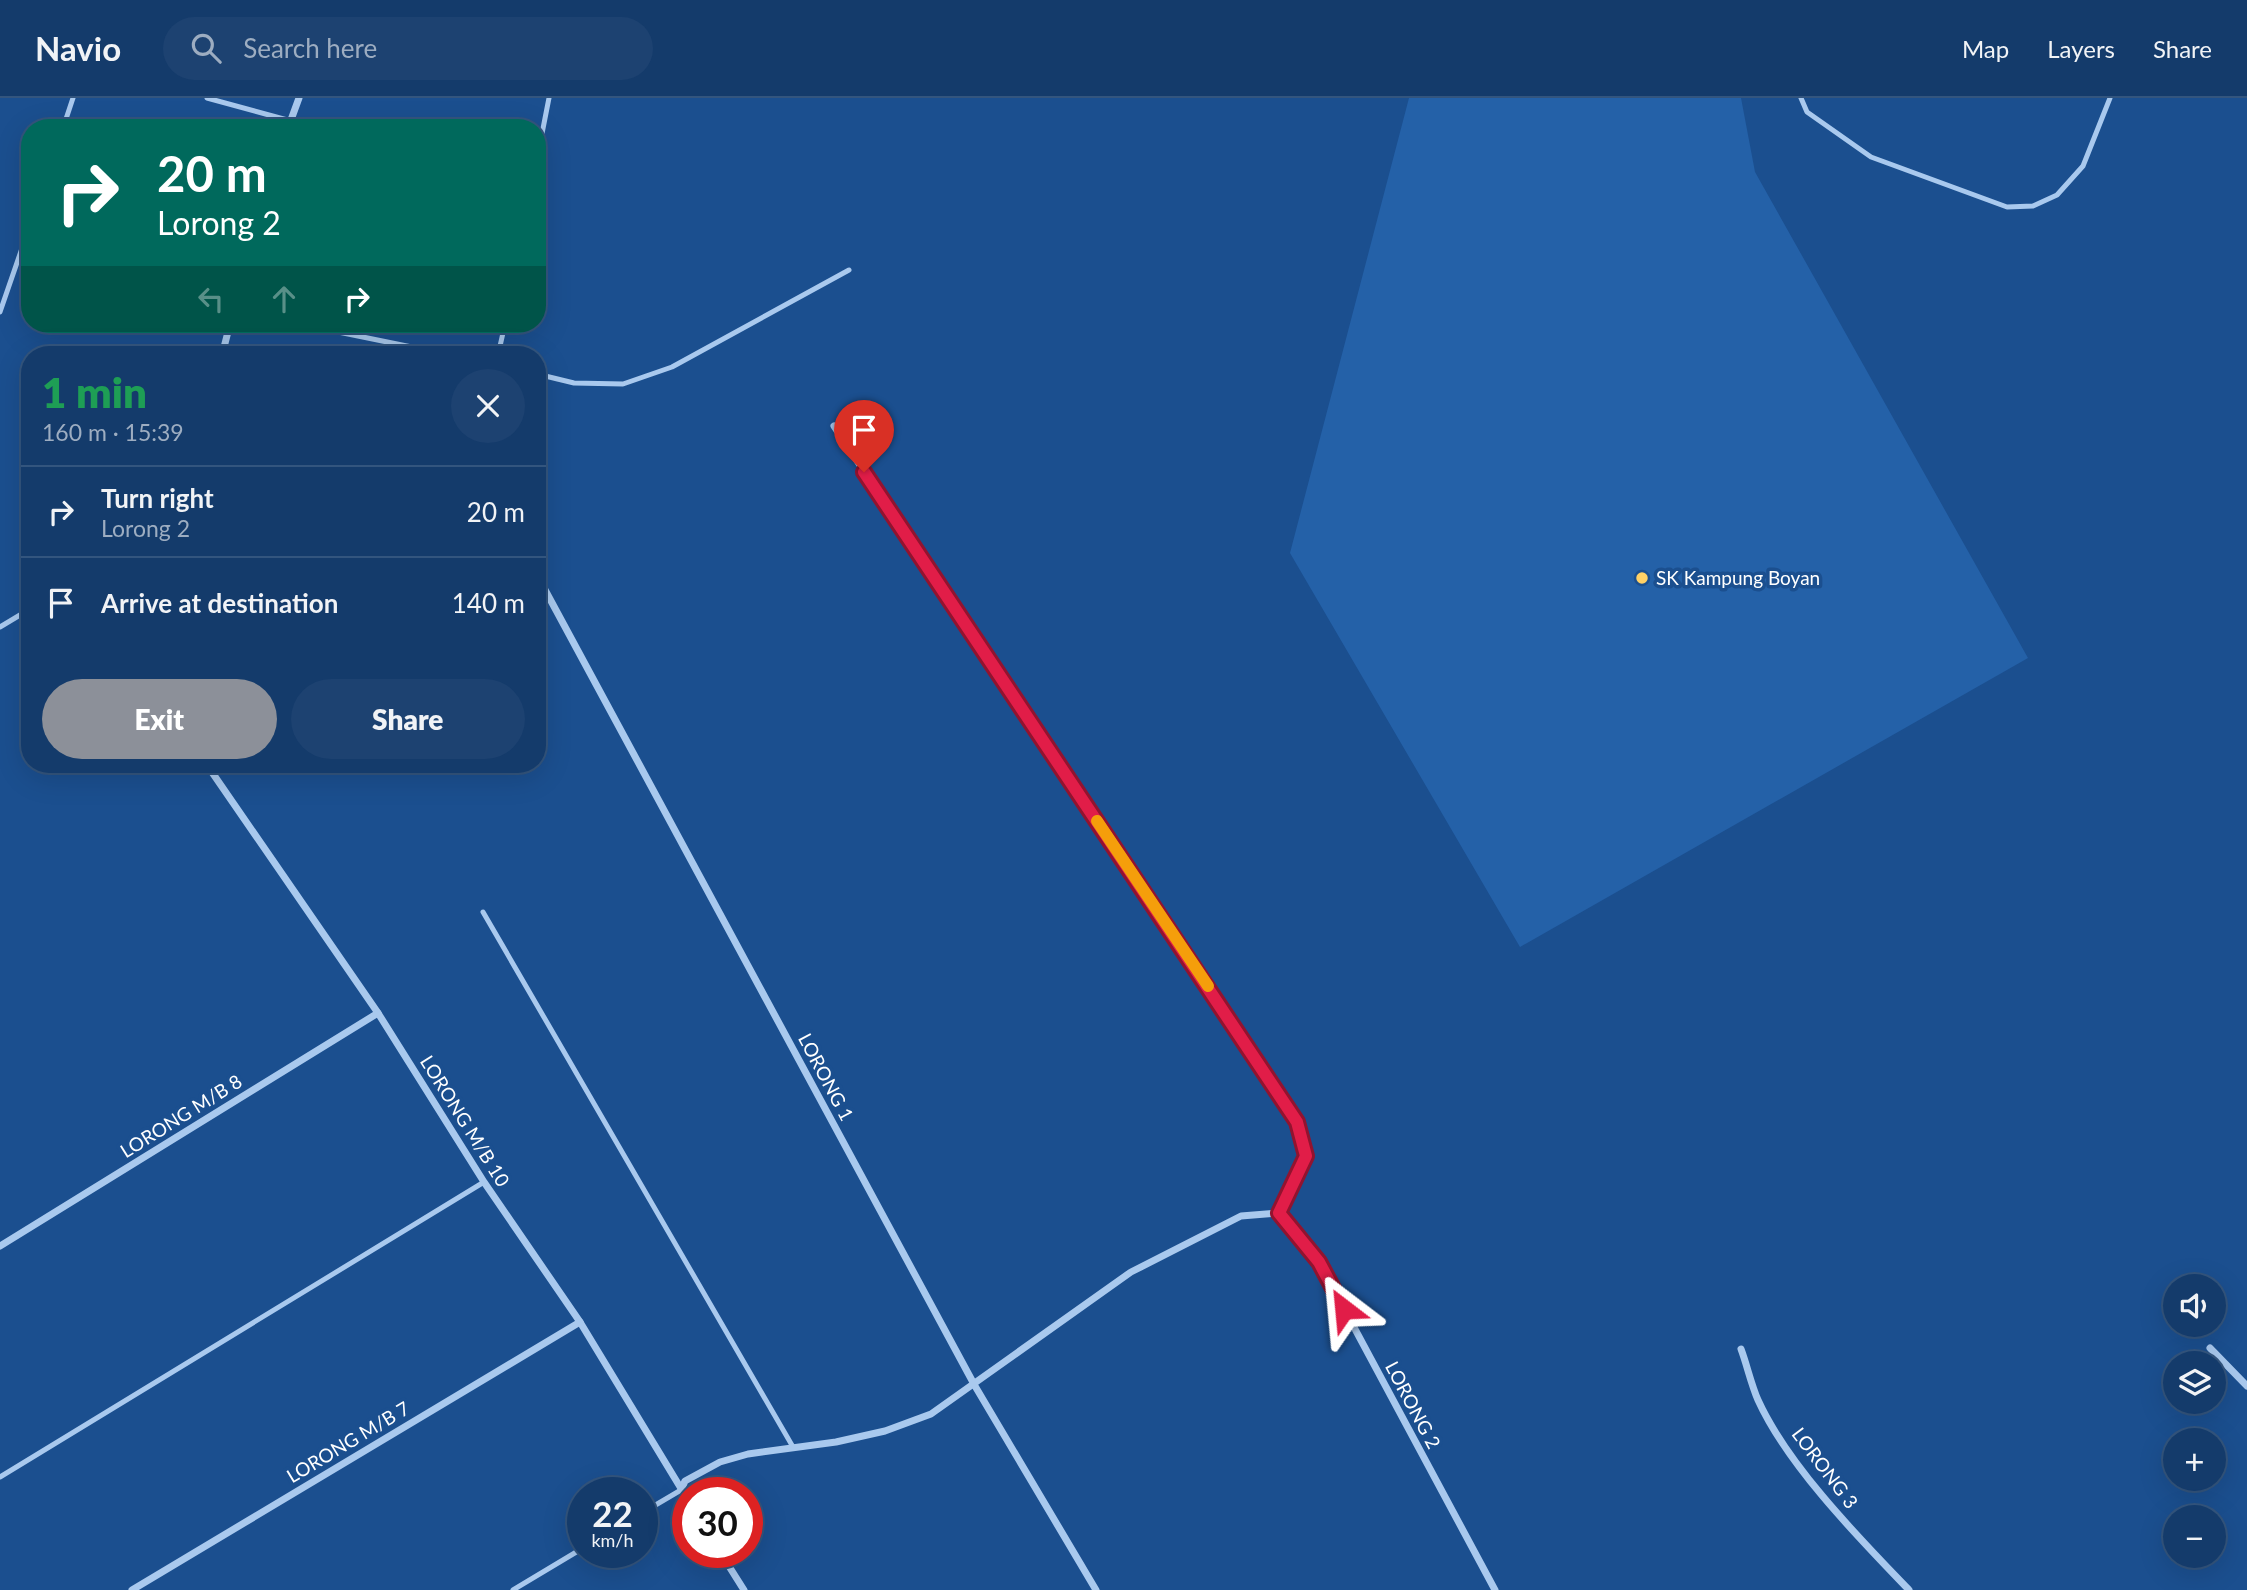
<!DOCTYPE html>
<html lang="en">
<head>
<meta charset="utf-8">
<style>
	:root { --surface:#143b6b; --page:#1d4271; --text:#f1f3f6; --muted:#9dadc1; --line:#33557e; --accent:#8c9099 }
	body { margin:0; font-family:Lato,sans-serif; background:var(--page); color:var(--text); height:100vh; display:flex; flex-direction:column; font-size:26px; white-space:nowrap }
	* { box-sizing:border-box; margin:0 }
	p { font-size:23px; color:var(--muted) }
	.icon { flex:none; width:38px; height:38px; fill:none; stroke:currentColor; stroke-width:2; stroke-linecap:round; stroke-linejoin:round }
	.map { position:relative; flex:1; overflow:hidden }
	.details { position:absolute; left:21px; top:248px; width:525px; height:427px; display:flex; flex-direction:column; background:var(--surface); border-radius:28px; box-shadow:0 7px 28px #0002,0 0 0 2px var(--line) }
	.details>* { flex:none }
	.top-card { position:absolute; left:21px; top:21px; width:525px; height:214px; border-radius:28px; box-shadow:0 7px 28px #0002,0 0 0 2px var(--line); background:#00695c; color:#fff; overflow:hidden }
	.tools { position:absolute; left:2163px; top:1176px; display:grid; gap:14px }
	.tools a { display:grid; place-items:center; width:63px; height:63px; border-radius:50%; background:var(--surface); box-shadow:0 7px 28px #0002,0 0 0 2px var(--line); font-size:35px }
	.speed { position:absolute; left:567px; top:1379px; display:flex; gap:14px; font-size:35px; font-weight:700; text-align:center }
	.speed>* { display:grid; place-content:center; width:91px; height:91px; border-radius:50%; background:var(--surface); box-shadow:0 7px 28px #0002,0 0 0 2px var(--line); line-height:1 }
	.speed small { font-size:18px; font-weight:400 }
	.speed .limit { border:10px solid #d22; background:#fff; color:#111 }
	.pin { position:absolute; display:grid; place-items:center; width:60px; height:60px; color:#fff; margin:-72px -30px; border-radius:50% 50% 50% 0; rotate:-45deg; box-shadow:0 0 7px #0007 }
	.pin .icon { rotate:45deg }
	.me { position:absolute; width:77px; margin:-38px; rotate:331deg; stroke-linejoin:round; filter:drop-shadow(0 0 5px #0008) }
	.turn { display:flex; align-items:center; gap:24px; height:147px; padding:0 21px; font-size:32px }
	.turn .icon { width:91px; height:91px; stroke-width:2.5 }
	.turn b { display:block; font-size:49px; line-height:60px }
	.lanes { display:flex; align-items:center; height:66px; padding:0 21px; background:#0003; justify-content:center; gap:35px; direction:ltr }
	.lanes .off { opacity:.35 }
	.round { display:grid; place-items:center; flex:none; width:74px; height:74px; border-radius:37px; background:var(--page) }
	.overview { display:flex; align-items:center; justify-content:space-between; height:119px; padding:0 21px }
	h1 { font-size:42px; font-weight:800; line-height:52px; color:#1e9e55 }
	.action { display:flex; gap:14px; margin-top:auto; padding:14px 21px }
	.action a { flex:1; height:80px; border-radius:42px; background:var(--accent); color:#fff; font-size:28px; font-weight:800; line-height:80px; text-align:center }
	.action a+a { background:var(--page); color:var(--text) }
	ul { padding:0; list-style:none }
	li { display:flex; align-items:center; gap:21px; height:91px; padding:0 21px; border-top:2px solid var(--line) }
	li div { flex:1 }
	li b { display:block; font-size:26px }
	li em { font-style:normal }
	header { display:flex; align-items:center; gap:42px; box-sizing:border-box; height:98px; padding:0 35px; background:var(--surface); border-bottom:2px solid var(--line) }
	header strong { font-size:33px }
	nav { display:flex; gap:38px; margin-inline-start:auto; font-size:24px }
	.search { width:490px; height:63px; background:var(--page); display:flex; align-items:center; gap:18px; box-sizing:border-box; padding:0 24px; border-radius:38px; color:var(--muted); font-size:26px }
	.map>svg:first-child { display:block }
	.pitch { fill:#2461a8 }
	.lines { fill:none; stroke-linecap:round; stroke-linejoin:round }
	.lane { stroke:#a9c9ee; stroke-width:5 }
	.street { stroke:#a9c9ee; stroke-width:7 }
	.route-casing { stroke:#92132f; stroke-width:18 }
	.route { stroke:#e11d48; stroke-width:12 }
	.slow { stroke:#f59e0b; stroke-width:12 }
	.poi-dot { fill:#ffd166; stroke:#1b4f8f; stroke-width:2.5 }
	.labels { text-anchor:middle; stroke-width:7; stroke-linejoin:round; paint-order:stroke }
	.poi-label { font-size:19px; fill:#fff; stroke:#1b4f8f; text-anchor:start }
	.street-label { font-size:19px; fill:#fff; stroke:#1b4f8f }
</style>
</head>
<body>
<header>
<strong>Navio</strong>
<div class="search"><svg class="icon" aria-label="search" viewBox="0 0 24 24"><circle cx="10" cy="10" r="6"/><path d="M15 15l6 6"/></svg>Search here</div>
<nav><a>Map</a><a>Layers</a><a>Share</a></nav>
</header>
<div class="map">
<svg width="2247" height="1492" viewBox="0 0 2247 1492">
	<rect width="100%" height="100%" fill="#1b4f8f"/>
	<path class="pitch" d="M1409,0H1741L1755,74L2028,560L1520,849L1290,455Z"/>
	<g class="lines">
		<g class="lane">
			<path d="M207,0L291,23"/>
			<path d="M1801,0L1807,14L1871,59L2007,109L2033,108L2057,97L2083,68L2110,0"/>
			<path d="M63,30L73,0"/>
			<path d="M537,61L549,0"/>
			<path d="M0,214L30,127"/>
			<path d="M299,226L451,257"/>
			<path d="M498,257L505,226"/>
			<path d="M537,276L574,285L623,286L672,269L849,172"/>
			<path d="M0,529L30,511"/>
			<path d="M483,814L793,1349"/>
			<path d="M0,1379L484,1084"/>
			<path d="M642,1415L681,1392"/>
			<path d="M513,1492L583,1450"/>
		</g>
		<g class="street">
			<path d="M288,30L299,0"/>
			<path d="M222,257L230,226"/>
			<path d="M834,328L1297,1024L1306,1058L1279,1115L1319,1164L1495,1492"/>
			<path d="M537,477L975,1288L1096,1492"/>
			<path d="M207,667L378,915L484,1084L580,1224L688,1402"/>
			<path d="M0,1148L378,915"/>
			<path d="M2210,1250L2247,1288"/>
			<path d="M1741,1251C1747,1267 1751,1286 1758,1302C1788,1368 1859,1440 1909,1492"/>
			<path d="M681,1392L685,1383L720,1364L748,1356L836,1344L885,1333L931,1316L1131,1174L1241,1118L1279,1115"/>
			<path d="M720,1454L744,1492"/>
			<path d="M132,1492L580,1224"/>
		</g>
	</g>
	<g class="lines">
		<defs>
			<path id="route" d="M864,374L1297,1024L1306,1058L1279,1115L1319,1164L1344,1211"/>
		</defs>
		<use href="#route" class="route-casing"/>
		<use href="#route" class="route"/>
		<path class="slow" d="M1097,723L1208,888"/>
	</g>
	<circle class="poi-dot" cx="1642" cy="480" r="7"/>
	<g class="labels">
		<g class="poi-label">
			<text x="1656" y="487">SK Kampung Boyan</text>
		</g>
		<g class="street-label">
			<text transform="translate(826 979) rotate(62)" y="7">LORONG 1</text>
			<text transform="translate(181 1018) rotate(-32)" y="7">LORONG M/B 8</text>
			<text transform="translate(465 1023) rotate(58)" y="7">LORONG M/B 10</text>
			<text transform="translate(1413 1307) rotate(62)" y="7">LORONG 2</text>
			<text transform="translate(348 1344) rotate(-31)" y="7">LORONG M/B 7</text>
			<text transform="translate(1825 1370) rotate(53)" y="7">LORONG 3</text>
		</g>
	</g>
</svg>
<div class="tools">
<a><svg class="icon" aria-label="sound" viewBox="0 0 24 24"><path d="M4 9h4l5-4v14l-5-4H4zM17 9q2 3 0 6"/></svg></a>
<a><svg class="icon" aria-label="layers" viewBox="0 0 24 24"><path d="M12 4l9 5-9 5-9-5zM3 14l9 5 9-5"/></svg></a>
<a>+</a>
<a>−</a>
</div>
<div class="speed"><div>22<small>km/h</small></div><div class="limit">30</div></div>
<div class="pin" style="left:864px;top:374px;background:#d93025"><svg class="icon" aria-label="arrive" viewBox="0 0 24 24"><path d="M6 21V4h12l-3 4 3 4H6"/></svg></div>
<svg class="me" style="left:1344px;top:1211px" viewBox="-20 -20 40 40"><path d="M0-17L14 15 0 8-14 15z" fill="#e11d48" stroke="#fff" stroke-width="4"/></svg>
<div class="top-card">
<div class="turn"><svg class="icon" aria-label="right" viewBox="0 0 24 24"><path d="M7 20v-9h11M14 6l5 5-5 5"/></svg><div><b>20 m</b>Lorong 2</div></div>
<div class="lanes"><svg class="icon off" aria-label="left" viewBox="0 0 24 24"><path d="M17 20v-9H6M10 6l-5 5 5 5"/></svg><svg class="icon off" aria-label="ahead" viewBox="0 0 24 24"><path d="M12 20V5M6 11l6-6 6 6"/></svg><svg class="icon" aria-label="right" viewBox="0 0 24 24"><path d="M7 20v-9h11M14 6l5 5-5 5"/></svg></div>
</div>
<section class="details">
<div class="overview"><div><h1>1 min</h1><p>160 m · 15:39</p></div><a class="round"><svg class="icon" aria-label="close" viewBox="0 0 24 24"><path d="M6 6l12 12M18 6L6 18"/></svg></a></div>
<ul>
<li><svg class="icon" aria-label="right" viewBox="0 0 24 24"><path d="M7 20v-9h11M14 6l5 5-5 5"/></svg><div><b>Turn right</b><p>Lorong 2</p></div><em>20 m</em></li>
<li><svg class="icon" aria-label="arrive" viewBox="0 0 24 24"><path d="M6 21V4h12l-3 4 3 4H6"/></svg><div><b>Arrive at destination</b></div><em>140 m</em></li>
</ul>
<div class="action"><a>Exit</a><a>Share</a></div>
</section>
</div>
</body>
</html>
